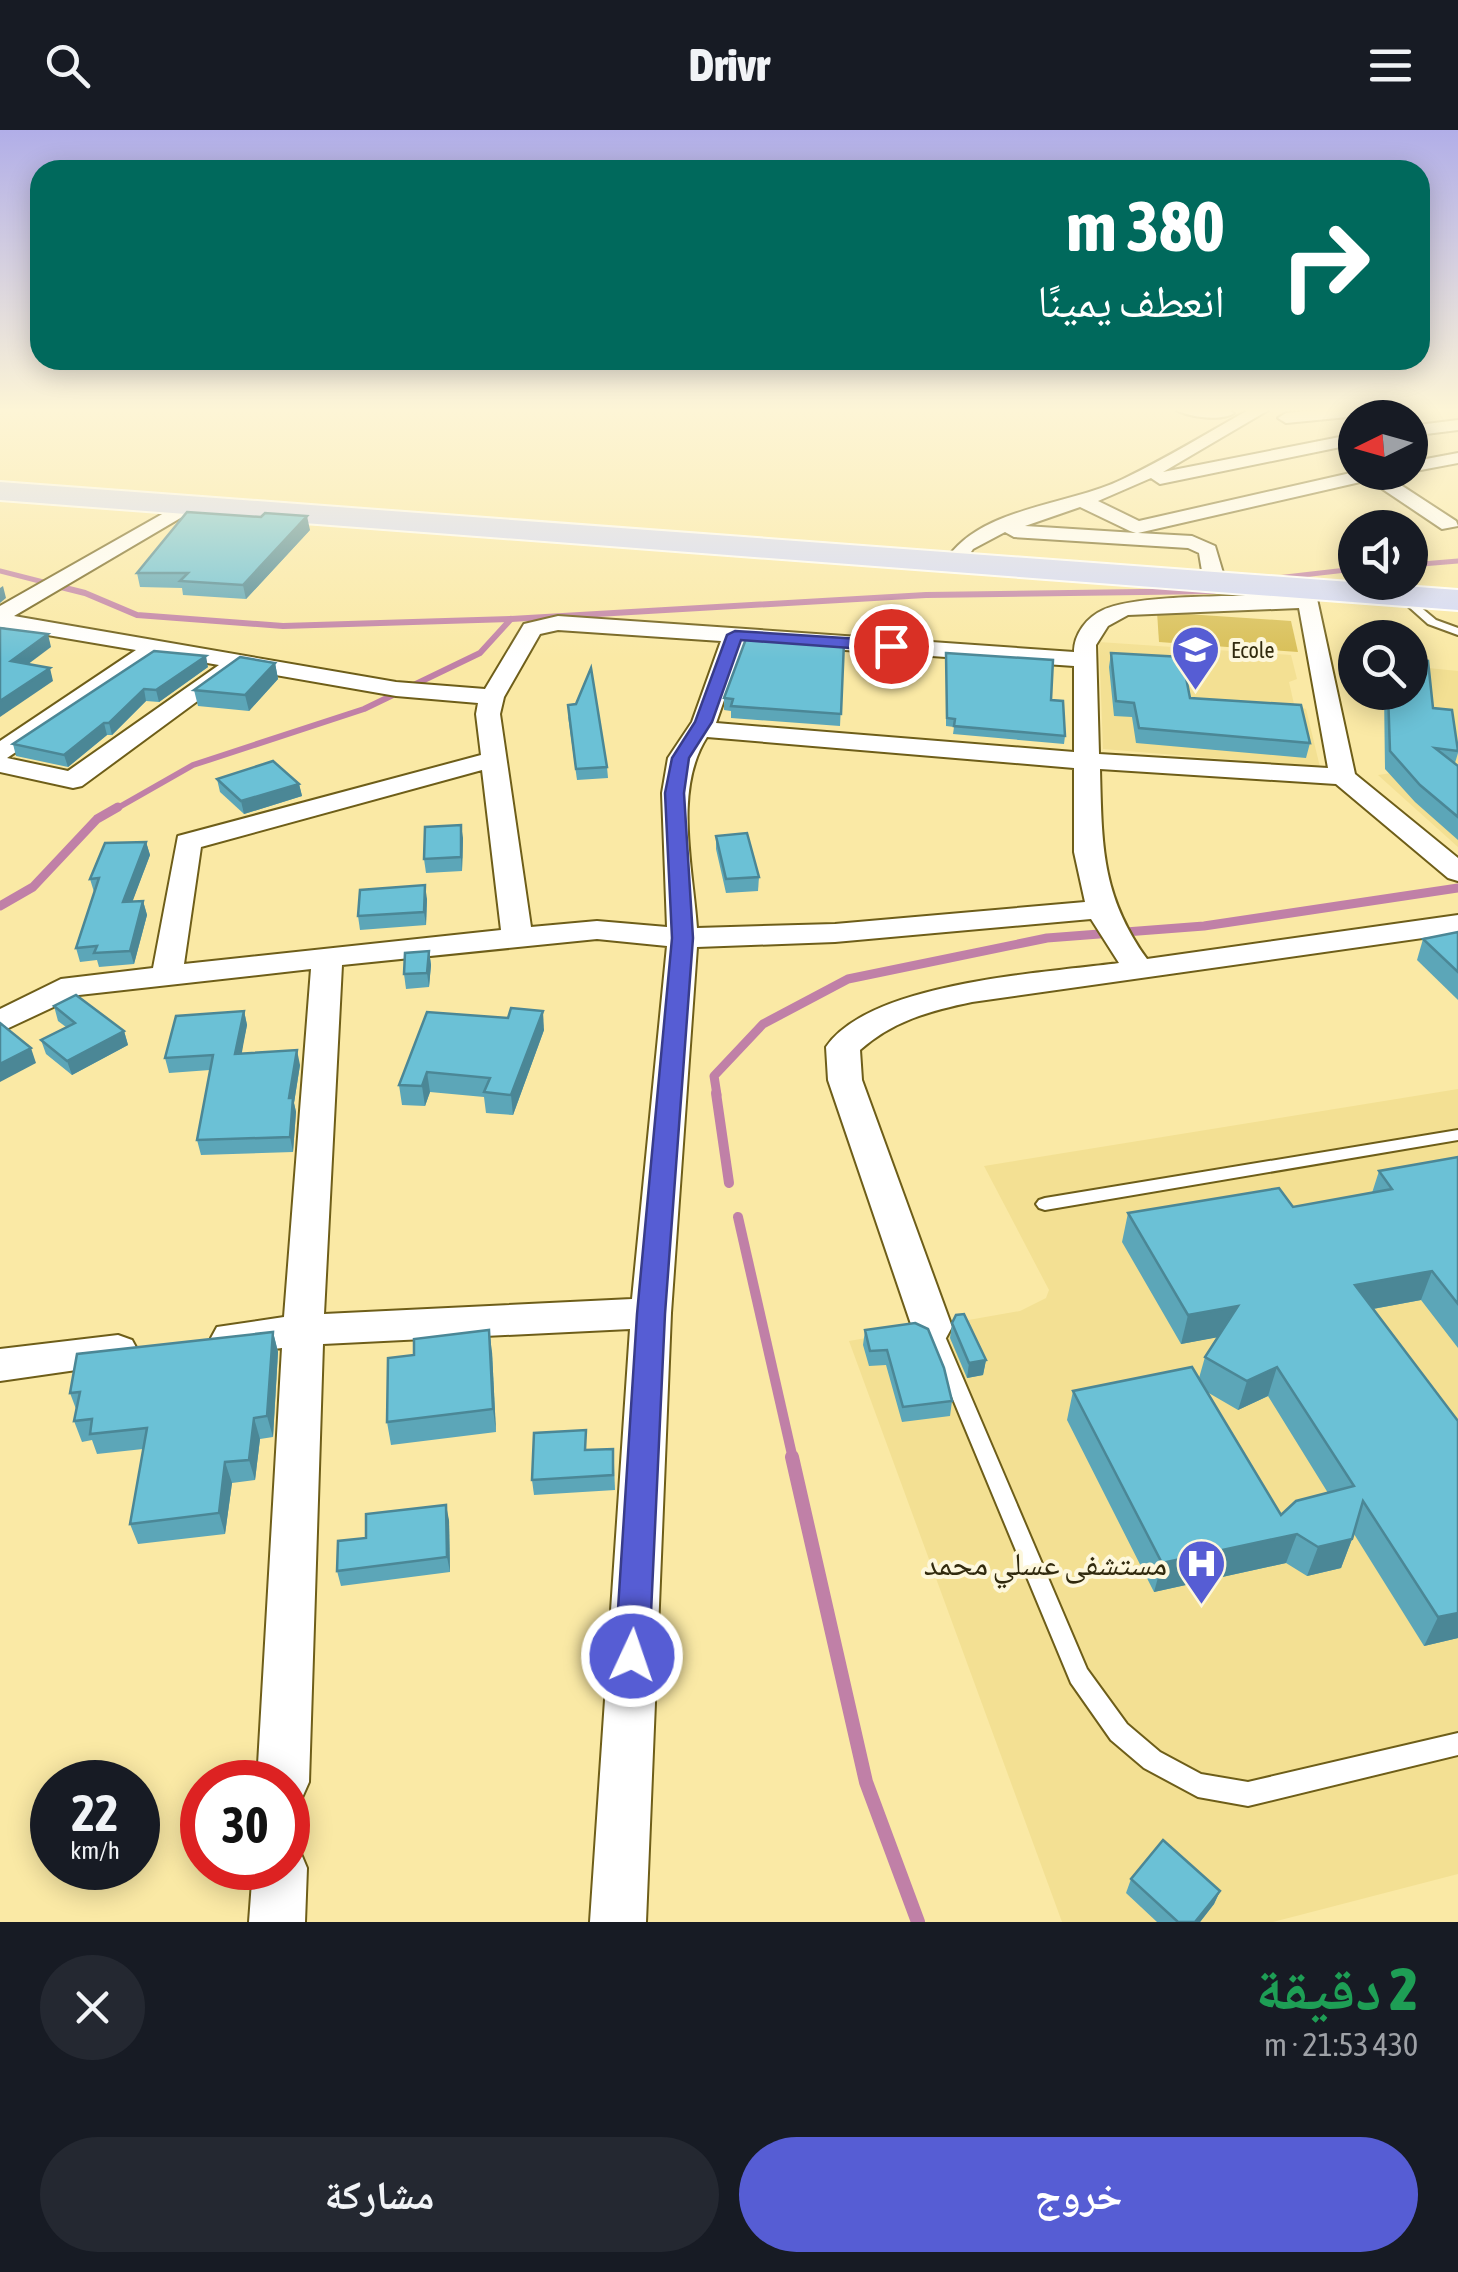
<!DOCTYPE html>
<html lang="ar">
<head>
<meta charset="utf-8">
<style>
	:root { --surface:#171b24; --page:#242831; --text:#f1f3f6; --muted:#9ea1a6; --accent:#565dd4 }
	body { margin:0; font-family:"Asap Condensed","Noto Naskh Arabic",sans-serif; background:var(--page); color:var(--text); direction:rtl; height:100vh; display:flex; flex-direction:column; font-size:38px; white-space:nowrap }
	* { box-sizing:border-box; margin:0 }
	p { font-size:32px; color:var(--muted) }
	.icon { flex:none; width:55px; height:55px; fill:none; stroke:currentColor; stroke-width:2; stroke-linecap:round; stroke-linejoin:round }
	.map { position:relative; height:1792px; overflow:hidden; direction:ltr }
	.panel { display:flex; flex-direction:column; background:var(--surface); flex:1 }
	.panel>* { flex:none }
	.top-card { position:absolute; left:30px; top:30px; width:1400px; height:210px; border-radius:30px; box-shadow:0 5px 25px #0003; direction:rtl; background:#00695c; color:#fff; overflow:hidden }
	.needle { width:65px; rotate:265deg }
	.fabs { position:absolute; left:1338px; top:270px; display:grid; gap:20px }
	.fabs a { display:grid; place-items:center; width:90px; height:90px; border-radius:50%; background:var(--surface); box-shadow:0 5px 25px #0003; font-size:50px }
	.speed { position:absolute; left:30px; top:1630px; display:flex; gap:20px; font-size:50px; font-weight:700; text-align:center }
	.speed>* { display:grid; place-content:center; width:130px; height:130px; border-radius:50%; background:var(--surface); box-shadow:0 5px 25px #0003; line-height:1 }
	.speed small { font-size:25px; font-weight:400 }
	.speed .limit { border:15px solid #d22; background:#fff; color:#111 }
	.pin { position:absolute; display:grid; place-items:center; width:85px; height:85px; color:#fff; margin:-42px; border:5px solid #fff; border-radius:50%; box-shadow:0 2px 10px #0007 }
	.me { position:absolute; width:110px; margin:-55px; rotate:3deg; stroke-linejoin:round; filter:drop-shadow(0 0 8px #0008) }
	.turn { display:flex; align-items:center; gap:35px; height:210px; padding:0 40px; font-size:45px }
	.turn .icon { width:130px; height:130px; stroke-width:2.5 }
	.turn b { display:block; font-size:70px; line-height:85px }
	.round { display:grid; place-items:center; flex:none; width:105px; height:105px; border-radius:52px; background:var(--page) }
	.headline { display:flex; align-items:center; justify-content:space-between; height:170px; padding:0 40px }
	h1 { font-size:60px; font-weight:800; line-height:75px; color:#1e9e55 }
	.primary-button { display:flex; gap:20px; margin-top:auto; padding:20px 40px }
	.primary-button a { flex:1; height:115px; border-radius:60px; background:var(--accent); color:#fff; font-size:40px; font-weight:800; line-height:115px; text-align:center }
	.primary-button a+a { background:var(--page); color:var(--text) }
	header { display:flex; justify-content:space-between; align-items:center; height:130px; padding:0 40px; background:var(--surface); font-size:45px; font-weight:800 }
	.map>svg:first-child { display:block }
	.built { fill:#f3e093 }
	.green { fill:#d8bf57 }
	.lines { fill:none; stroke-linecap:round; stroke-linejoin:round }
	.stream-far4 { stroke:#c080a7; stroke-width:5 }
	.stream-far3 { stroke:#c080a7; stroke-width:6 }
	.stream-far2 { stroke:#c080a7; stroke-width:9 }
	.stream-far1 { stroke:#c080a7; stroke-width:10 }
	.stream { stroke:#c080a7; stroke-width:14 }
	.service-casing { stroke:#6e5e19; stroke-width:4 }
	.minor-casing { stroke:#6e5e19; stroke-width:4 }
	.primary-casing { stroke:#fff; stroke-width:4 }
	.service { fill:#fff; fill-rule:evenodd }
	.minor { fill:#fff; fill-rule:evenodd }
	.primary { fill:#d3d9f8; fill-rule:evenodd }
	.wall { fill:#5ca6b8; fill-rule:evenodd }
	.shaded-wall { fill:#4b8796 }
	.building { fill:#6bc1d6; stroke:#4b8796; stroke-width:2.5 }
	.route { fill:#565dd4; stroke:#383c8a; stroke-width:2.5 }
	.labels { text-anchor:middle; stroke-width:8; stroke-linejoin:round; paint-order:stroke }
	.far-poi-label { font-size:22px; fill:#312a0e; stroke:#fdf7dc; text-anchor:start }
	.near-poi-label { font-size:32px; fill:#312a0e; stroke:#fdf7dc; text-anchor:end }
</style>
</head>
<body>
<header><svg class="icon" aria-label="menu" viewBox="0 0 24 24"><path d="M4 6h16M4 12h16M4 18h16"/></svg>Drivr<svg class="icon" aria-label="search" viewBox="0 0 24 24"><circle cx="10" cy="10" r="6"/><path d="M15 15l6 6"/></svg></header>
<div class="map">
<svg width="1458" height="1792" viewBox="0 0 1458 1792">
	<rect width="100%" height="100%" fill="#fae9a5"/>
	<g class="built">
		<path d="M1099,512L1291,525L1297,549L1289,552L1294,574L1306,579L1320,637L1103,619Z"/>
		<path d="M1428,538L1458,541V717L1378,645L1432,637Z"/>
		<path d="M1458,959V1744L1273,1792H1062L849,1211L1020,1181L1046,1168L1049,1160L984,1036Z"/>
	</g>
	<path class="green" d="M1157,482L1291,491L1298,522L1159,512Z"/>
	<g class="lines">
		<g class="stream-far4">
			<path d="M1410,435L1458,431"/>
			<path d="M0,441L55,455"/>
			<path d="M1268,449L1355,439"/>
		</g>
		<g class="stream-far3">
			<path d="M45,453L85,463L137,485L283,496L511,489L926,465L1214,461"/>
			<path d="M114,680L193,635L364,579L480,523L511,489"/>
		</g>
		<g class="stream-far2">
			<path d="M0,776L33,757L97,689L118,677"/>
			<path d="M717,965L714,946L763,894L848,849L1047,808L1204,796L1458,758"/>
		</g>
		<g class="stream-far1">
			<path d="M716,963L729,1053"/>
			<path d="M738,1087L793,1329"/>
		</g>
		<path class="stream" d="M792,1327L866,1652L918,1792"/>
		<defs>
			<g id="service">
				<path d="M1400,465H1406L1436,490L1458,498V505L1428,494L1400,469Z"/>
				<path d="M1458,1000V1010L1045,1080L1039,1078L1036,1074L1039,1070L1045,1068Z"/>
				<path d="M932,1190L939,1192L941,1197L1087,1539L1127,1594L1160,1622L1201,1644L1248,1652L1458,1603V1625L1248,1676L1198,1667L1144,1638L1111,1610L1071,1553L923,1197L925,1192Z"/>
			</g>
			<g id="minor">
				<path d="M1173,278H1224L1234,283C1221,292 1186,287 1173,278Z"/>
				<path d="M1252,278H1272L1163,342L1355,304V314L1160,354L1151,348L1098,371L1139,391L1355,342H1389L1387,346L1456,391L1458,396L1442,399L1369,350L1138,403L1192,406L1215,416L1226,453L1215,459L1204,453L1199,423L1188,418L1014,407L1005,402L973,419L961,437H947L944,433C979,376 1066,377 1123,349C1167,328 1209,302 1252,278ZM1080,377L1130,401L1136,403L1025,396Z"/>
				<path d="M1340,278H1397L1389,283L1286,293L1278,288L1286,283Z"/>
				<path d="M1458,290V300L1410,306V296Z"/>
				<path d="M1458,323V333L1410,342V332Z"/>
				<path d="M187,370L197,376L194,380L14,486L396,552L485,559L524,494L558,486L1074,522C1074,504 1087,487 1103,480C1139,463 1251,467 1296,465L1298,455H1314L1355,644L1458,728V751L1448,748L1336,654L1100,639C1102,715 1101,765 1147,829L1458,785V803L972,872C929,881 893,891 860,920L862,950L952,1197L946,1208L932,1212L918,1208L912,1197L828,950L826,917C870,852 1045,843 1119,833L1091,789L835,812L697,817L671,1183L646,1792H590L630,1199L323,1214L309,1652L301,1670L288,1676V1652H257L282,1218L231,1224L217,1219L211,1208L217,1197L284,1187L311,839L79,865L0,902V879L61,849L153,838L178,706L481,625L476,584L478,573L396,566L241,539L82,656L73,658L0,642V611L136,520L0,497V476ZM1299,478L1328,638L1099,624L1096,515L1108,496L1128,485ZM558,500L721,511L692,592L668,628L662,663L667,797L597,791L531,797L500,584L504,567L540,504ZM744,513L1074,536V622L716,593ZM160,525L219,535L68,641L7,628ZM707,607L1074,638V722L1085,772L835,794L697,798C693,738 673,660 707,607ZM482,640L501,800L184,834L201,717ZM597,809L667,816L632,1169L324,1184L342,835Z"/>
				<path d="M118,1205L132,1210L138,1221L132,1232L0,1251V1219Z"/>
				<path d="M288,1714L299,1719L307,1738L305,1792H249L253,1738H288Z"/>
			</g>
			<path id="primary" d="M0,352L1458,460V480L0,370Z"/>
		</defs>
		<use href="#service" class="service-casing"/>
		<use href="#minor" class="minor-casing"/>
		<use href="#primary" class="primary-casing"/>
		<use href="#service" class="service"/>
		<use href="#minor" class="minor"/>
		<use href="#primary" class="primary"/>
	</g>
	<g class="wall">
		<path d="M310,400L246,469L183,465L182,458L140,457L137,443Z"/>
		<path d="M844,512L840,596L731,588V581L724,580V568Z"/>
		<path d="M154,521L208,537L159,572L146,571L112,605H107L68,637L16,626L13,614Z"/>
		<path d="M946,523L1051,570L1065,606L1064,614L953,604L954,597L946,596Z"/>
		<path d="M1111,523L1190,568L1310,613L1306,628L1136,613L1132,587L1114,586L1109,537Z"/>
		<path d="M275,533L278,549L249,581L198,576L194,560Z"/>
		<path d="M1384,562H1410L1433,578L1458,616V623L1455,633L1458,636V710L1415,672L1385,639Z"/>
		<path d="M568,586L607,637L608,648L577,650Z"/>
		<path d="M217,649L299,654L302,666L244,684L220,662Z"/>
		<path d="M716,706L759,747L758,761L726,763L716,719Z"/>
		<path d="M463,708L462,741L426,743L424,729Z"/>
		<path d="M146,712L150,725L132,772L143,771L147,785L134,834L99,837L97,830L80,832L76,818L94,762L90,749Z"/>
		<path d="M427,769L426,795L360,800L358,786Z"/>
		<path d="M1458,802V870L1417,830L1423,809Z"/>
		<path d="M429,821L431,835L429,857L406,859L404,844Z"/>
		<path d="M54,876L124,901L128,915L72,945L46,924L41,910L66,897L58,891Z"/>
		<path d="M244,881L247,895L241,923L300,935L294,973L296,982L293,1022L201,1025L197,1010L210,940L169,943L165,928Z"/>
		<path d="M427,882L544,900L513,985L486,983L484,967L430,962L425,976L402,975L399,955Z"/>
		<path d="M1458,1027V1218L1421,1170L1373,1179L1458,1508L1424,1516L1354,1404L1341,1438L1307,1446L1286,1433L1154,1462L1067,1290L1073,1261L1199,1248L1205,1227L1217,1207L1181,1214L1122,1112L1128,1083L1293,1077L1372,1063L1379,1041ZM1207,1262L1238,1280L1268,1266L1328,1363L1281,1385Z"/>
		<path d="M952,1193L986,1230L983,1245L967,1248L950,1208Z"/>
		<path d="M865,1200L952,1271L950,1286L902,1292L886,1235L869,1236L863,1215Z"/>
		<path d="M273,1202L278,1222L273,1307L260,1309L255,1350L232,1353L225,1404L138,1414L130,1394L143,1319L97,1324L92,1310L82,1312L74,1291L76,1279L70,1263Z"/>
		<path d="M492,1222L496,1302L391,1315L387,1292L414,1225Z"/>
		<path d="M587,1320L614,1334L615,1360L534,1365L532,1350Z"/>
		<path d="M449,1390L450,1442L341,1456L337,1441Z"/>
		<path d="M1131,1749L1220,1761L1214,1774L1200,1792H1157L1126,1763Z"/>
	</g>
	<g class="shaded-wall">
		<path d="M307,386L310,400L246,469L243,455Z"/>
		<path d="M3,456L6,468L0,473V458Z"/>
		<path d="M48,504L51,517L15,544L11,531Z"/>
		<path d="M206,526L208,537L159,572L156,560Z"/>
		<path d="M275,533L278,549L249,581L245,565Z"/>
		<path d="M50,538L53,551L0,587V571Z"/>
		<path d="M144,559L146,571L112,605L109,593Z"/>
		<path d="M104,593L107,605L68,637L64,625Z"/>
		<path d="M299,654L302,666L244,684L241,671Z"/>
		<path d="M461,695L463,708L462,741L461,727Z"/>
		<path d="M146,712L150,725L127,786L123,772Z"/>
		<path d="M425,755L427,769L426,795L424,782Z"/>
		<path d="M143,771L147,785L134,834L130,821Z"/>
		<path d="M429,821L431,835L429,857L427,843Z"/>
		<path d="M244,881L247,895L239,938L235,924Z"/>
		<path d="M543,881L544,900L513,985L511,965Z"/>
		<path d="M124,901L128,915L72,945L67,931Z"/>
		<path d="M31,918L36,933L0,952V934Z"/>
		<path d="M297,920L300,935L294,973L296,982L293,1022L290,1007L289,968Z"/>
		<path d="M427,942L430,962L425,976L422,956Z"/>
		<path d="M1432,1141L1421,1170L1345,1184L1355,1155Z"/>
		<path d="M1238,1176L1230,1205L1181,1214L1188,1185Z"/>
		<path d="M489,1200L492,1222L496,1302L493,1279Z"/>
		<path d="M273,1202L278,1222L273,1307L267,1286Z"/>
		<path d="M986,1230L983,1245L967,1248L969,1233Z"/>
		<path d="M1277,1237L1268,1266L1238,1280L1247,1251Z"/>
		<path d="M254,1288L260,1309L255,1350L249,1330Z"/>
		<path d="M225,1332L232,1353L225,1404L219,1383Z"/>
		<path d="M446,1375L449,1390L450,1442L447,1427Z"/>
		<path d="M1297,1404L1286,1433L1154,1462L1162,1433Z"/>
		<path d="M1352,1409L1341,1438L1307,1446L1318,1417Z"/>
		<path d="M1458,1483V1508L1424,1516L1438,1487Z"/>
		<path d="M1220,1761L1214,1774L1200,1792H1195Z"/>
	</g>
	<g class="building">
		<path d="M187,382L261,387L265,383L307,386L243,455L180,451L188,443H137Z"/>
		<path d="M0,498L48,504L11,531L50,538L0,571Z"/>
		<path d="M747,506L844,512L841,584L731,576L733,569L724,568Z"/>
		<path d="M154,521L206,526L156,560L144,559L109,593H104L64,625L13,614Z"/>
		<path d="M946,523L1053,530L1051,570L1063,571L1065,606L954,596L955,589L947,588Z"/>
		<path d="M1111,523L1182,527L1190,568L1301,575L1310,613L1139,598L1134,573L1116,571Z"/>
		<path d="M240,527L275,533L245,565L194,560Z"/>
		<path d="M1410,529L1428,531L1433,578L1452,580L1458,621L1435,618L1458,636V687L1420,655L1390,621L1388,562H1410Z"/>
		<path d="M591,538L607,637L576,639L568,575L576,574Z"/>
		<path d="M273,631L299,654L241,671L217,649Z"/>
		<path d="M461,695V727L424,729L425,697Z"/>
		<path d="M747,703L759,747L726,749L716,706Z"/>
		<path d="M146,712L123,772L143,771L130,821L94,823L97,816L76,818L99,748L90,749L105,713Z"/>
		<path d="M425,755L424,782L358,786L360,760Z"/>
		<path d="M1458,802V842L1423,809Z"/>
		<path d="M429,821L427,843L404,844L405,823Z"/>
		<path d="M76,865L124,901L67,931L41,910L75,893L54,876Z"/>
		<path d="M511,878L543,881L511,965L484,962L490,948L427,942L422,956L399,955L427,882L508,888Z"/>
		<path d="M244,881L235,924L297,920L289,968H293L290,1007L197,1010L213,925L165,928L176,886Z"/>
		<path d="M0,893L31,918L0,934Z"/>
		<path d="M1458,1027V1174L1432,1141L1355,1155L1458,1291V1483L1438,1487L1363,1371L1352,1409L1318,1417L1297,1404L1162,1433L1073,1261L1192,1237L1281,1385L1296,1371L1354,1356L1277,1237L1247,1251L1205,1227L1238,1176L1188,1185L1128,1083L1279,1058L1293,1077L1392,1059L1379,1041Z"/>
		<path d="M964,1184L986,1230L969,1233L952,1193L956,1185Z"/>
		<path d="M915,1193L928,1199L944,1238L952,1271L903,1277L887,1220L870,1221L865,1200Z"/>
		<path d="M489,1200L493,1279L387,1292L388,1228L414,1225V1209Z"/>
		<path d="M273,1202L267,1286L254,1288L249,1330L225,1332L219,1383L130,1394L147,1298L90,1304L92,1289L74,1291L80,1262L70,1263L77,1224Z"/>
		<path d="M586,1300L585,1320L613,1319V1345L532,1350L534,1303Z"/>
		<path d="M446,1375L447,1427L337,1441L338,1411L366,1408V1384Z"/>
		<path d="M1163,1710L1220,1761L1195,1792H1178L1131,1749Z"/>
	</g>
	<linearGradient id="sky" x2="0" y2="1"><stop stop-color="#b1aee8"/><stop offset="0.53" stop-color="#fdf5d6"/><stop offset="1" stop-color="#fdf5d6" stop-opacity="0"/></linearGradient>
	<rect width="1458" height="529" fill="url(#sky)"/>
	<path class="route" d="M735,501L891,511L899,516L891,521L741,510L712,592L689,628L684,663L693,808L665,1184L649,1526L644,1537L632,1541L620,1537L615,1526L637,1184L672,808L665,663L672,628L695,592L727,505Z"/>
	<defs>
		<symbol id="school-pin" viewBox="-11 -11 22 30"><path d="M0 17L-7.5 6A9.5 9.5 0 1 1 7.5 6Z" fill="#565dd4" stroke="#fdf7dc"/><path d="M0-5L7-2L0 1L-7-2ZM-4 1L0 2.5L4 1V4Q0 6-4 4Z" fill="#fff"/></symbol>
		<symbol id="hospital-pin" viewBox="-11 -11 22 30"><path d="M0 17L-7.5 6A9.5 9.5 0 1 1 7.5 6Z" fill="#565dd4" stroke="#fdf7dc"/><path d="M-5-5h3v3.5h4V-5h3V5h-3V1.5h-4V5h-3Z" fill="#fff"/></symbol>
	</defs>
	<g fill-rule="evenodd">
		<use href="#school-pin" x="1168" y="492" width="55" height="75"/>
		<use href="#hospital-pin" x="1174" y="1406" width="55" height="75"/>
	</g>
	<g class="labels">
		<g class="far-poi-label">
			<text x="1231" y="528">Ecole</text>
		</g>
		<g class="near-poi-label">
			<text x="1167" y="1445">مستشفى عسلي محمد</text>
		</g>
	</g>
</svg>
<div class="fabs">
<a><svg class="needle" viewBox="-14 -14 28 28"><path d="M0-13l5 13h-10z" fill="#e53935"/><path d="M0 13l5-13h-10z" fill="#9ea1a6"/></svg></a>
<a><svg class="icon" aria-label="sound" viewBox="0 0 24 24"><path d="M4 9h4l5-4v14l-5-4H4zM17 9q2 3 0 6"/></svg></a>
<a><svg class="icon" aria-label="search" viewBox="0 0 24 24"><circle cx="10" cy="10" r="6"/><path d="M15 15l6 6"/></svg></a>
</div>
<div class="speed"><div>22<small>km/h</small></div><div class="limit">30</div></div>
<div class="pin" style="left:891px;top:516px;background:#d93025"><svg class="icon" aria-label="arrive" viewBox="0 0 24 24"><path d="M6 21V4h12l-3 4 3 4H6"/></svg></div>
<svg class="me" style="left:632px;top:1526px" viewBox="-20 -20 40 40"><circle r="17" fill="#565dd4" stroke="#fff" stroke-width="3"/><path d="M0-11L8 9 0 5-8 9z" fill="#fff"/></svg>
<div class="top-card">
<div class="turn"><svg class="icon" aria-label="right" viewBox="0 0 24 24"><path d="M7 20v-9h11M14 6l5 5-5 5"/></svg><div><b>380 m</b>انعطف يمينًا</div></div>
</div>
</div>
<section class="panel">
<div class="headline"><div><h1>2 دقيقة</h1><p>430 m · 21:53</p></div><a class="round"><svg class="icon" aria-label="close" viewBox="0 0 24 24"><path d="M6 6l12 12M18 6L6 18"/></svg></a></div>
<div class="primary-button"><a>خروج</a><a>مشاركة</a></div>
</section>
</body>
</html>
